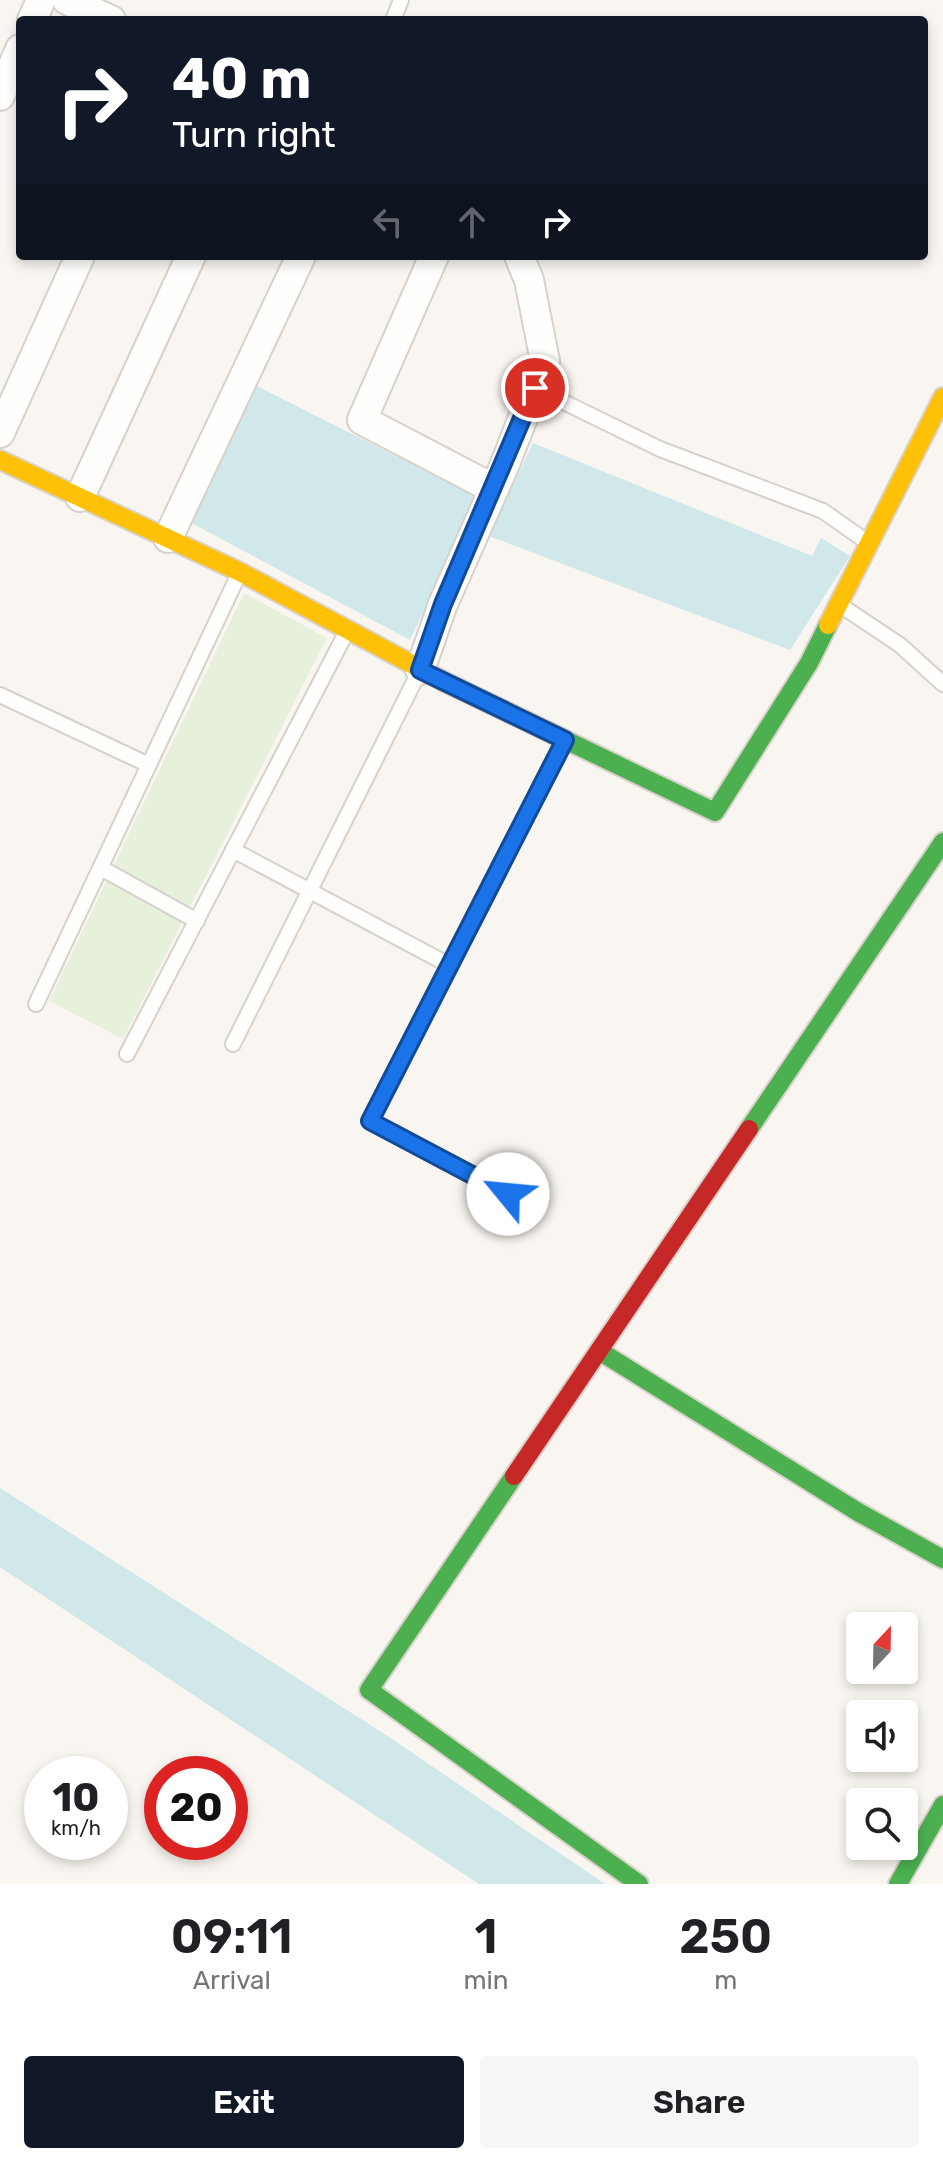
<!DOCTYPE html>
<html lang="en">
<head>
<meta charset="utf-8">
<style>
	:root { --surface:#fff; --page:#f6f6f6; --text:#202124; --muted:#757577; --accent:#111827 }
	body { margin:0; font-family:Rubik,sans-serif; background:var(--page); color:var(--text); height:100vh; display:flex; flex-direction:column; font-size:30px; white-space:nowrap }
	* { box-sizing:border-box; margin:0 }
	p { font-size:26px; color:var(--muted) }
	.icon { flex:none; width:44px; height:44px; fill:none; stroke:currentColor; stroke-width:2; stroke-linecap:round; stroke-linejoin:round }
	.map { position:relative; height:1884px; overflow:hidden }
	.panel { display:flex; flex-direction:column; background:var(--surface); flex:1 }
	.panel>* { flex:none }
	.hud { position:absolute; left:16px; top:16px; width:912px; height:244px; border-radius:8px; box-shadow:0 4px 12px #0003; background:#111827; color:#fff; overflow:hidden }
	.needle { width:52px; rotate:22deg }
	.tools { position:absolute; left:846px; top:1612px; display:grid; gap:16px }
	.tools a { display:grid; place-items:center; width:72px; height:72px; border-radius:8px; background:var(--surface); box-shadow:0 4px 12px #0003; font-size:40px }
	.speed { position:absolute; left:24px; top:1756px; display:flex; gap:16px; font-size:40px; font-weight:700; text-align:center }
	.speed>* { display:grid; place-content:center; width:104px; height:104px; border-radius:50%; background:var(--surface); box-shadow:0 4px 12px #0003; line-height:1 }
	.speed small { font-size:20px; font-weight:400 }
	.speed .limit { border:12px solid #d22; background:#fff; color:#111 }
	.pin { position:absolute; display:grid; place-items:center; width:68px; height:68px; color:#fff; margin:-34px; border:4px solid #fff; border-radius:50%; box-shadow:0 2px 8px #0007 }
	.me { position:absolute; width:88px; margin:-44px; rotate:298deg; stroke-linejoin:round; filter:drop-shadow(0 0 6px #0008) }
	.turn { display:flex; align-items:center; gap:28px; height:168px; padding:0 24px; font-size:36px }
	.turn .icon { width:104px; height:104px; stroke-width:2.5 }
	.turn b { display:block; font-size:56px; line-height:68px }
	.lanes { display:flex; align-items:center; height:76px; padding:0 24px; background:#0003; justify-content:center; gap:40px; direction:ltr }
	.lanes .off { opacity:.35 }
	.eta { display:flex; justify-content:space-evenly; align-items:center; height:136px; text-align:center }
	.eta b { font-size:48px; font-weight:600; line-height:56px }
	.button { display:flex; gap:16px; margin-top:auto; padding:16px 24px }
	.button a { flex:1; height:92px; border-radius:8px; background:var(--accent); color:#fff; font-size:32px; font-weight:600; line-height:92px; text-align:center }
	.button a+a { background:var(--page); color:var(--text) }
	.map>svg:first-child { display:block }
	.green { fill:#e7f0db }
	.water { fill:#d0e8ea }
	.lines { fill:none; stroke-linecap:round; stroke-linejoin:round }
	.lane-casing { stroke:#d7d1cb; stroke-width:18 }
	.street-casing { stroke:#d7d1cb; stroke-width:32 }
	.fast-casing { stroke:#d9d2cb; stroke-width:22 }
	.slow-casing { stroke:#d9d2cb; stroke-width:22 }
	.jam-casing { stroke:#d9d2cb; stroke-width:22 }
	.lane { stroke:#fefefd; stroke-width:14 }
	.street { stroke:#fefefd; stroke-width:28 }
	.fast { stroke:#4caf50; stroke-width:18 }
	.slow { stroke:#ffc107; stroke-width:18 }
	.jam { stroke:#c62828; stroke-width:18 }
	.route-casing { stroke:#114b97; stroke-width:20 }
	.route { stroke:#1a73e8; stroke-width:14 }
</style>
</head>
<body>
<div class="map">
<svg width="943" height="1884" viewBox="0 0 943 1884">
	<rect width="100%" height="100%" fill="#f9f5f0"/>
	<path class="green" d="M244,593L327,638L123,1039L49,1001Z"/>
	<g class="water">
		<path d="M251,383L477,497L410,640L184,519Z"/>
		<path d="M533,443L812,556L821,538L850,556L790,650L489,536Z"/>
		<path d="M0,1488L389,1737L605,1884H479L0,1567Z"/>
	</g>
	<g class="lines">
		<defs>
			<g id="lane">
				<path d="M393,20L401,0"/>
				<path d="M535,388L660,449L823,511L867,542"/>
				<path d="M843,607L900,645L943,684"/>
				<path d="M0,695L149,765"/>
				<path d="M233,850L449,965L370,1121L508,1194"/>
				<path d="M101,868L197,921"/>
				<path d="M449,965L563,743"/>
				<path d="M36,1004L238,576"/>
				<path d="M233,1044L419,672"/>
				<path d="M127,1054L346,633"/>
			</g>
			<g id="street">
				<path d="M67,0L111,20"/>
				<path d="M32,20L41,0"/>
				<path d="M0,96L20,49"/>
				<path d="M434,256L362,420L494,489"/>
				<path d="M0,433L80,256"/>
				<path d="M80,497L191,256"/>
				<path d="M168,538L301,256"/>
				<path d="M420,670L443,604L505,464L545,361L529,280L519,256"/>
			</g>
			<g id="fast">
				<path d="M445,682L715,812L809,663L828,625"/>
				<path d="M749,1129L943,842"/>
				<path d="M601,1352L858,1512L943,1559"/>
				<path d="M514,1476L369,1690L639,1884"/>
				<path d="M898,1884L943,1805"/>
			</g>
			<g id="slow">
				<path d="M0,460L240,572L445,682"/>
				<path d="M828,625L943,397"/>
			</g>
			<path id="jam" d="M514,1476L749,1129"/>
		</defs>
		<use href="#lane" class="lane-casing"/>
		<use href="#street" class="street-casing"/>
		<use href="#fast" class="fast-casing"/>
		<use href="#slow" class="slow-casing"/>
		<use href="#jam" class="jam-casing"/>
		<use href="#lane" class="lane"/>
		<use href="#street" class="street"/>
		<use href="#fast" class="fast"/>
		<use href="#slow" class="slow"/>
		<use href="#jam" class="jam"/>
	</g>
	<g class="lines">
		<defs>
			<path id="route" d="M508,1194L370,1121L565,740L420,670L443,604L535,388"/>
		</defs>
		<use href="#route" class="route-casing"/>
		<use href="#route" class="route"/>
	</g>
</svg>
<div class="tools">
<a><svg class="needle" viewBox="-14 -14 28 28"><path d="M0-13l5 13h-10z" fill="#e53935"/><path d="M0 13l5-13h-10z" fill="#757577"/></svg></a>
<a><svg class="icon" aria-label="sound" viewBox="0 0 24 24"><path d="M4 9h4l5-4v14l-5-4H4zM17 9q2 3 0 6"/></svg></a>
<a><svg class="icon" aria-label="search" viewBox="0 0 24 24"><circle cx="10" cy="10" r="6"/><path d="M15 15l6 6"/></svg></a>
</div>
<div class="speed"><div>10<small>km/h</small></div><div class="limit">20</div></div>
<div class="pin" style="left:535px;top:388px;background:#d93025"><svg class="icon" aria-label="arrive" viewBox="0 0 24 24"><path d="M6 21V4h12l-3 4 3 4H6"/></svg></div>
<svg class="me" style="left:508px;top:1194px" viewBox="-20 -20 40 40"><circle r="19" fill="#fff"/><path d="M0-13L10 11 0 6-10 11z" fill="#1a73e8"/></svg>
<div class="hud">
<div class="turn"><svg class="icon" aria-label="right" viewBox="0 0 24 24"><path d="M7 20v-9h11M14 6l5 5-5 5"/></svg><div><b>40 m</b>Turn right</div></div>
<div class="lanes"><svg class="icon off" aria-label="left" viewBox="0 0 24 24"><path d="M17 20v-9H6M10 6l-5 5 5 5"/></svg><svg class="icon off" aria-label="ahead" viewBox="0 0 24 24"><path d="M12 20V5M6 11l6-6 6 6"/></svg><svg class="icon" aria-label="right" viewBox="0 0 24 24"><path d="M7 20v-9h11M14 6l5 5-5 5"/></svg></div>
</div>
</div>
<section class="panel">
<div class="eta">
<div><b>09:11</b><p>Arrival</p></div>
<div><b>1</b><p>min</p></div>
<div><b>250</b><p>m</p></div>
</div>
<div class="button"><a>Exit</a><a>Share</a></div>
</section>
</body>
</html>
